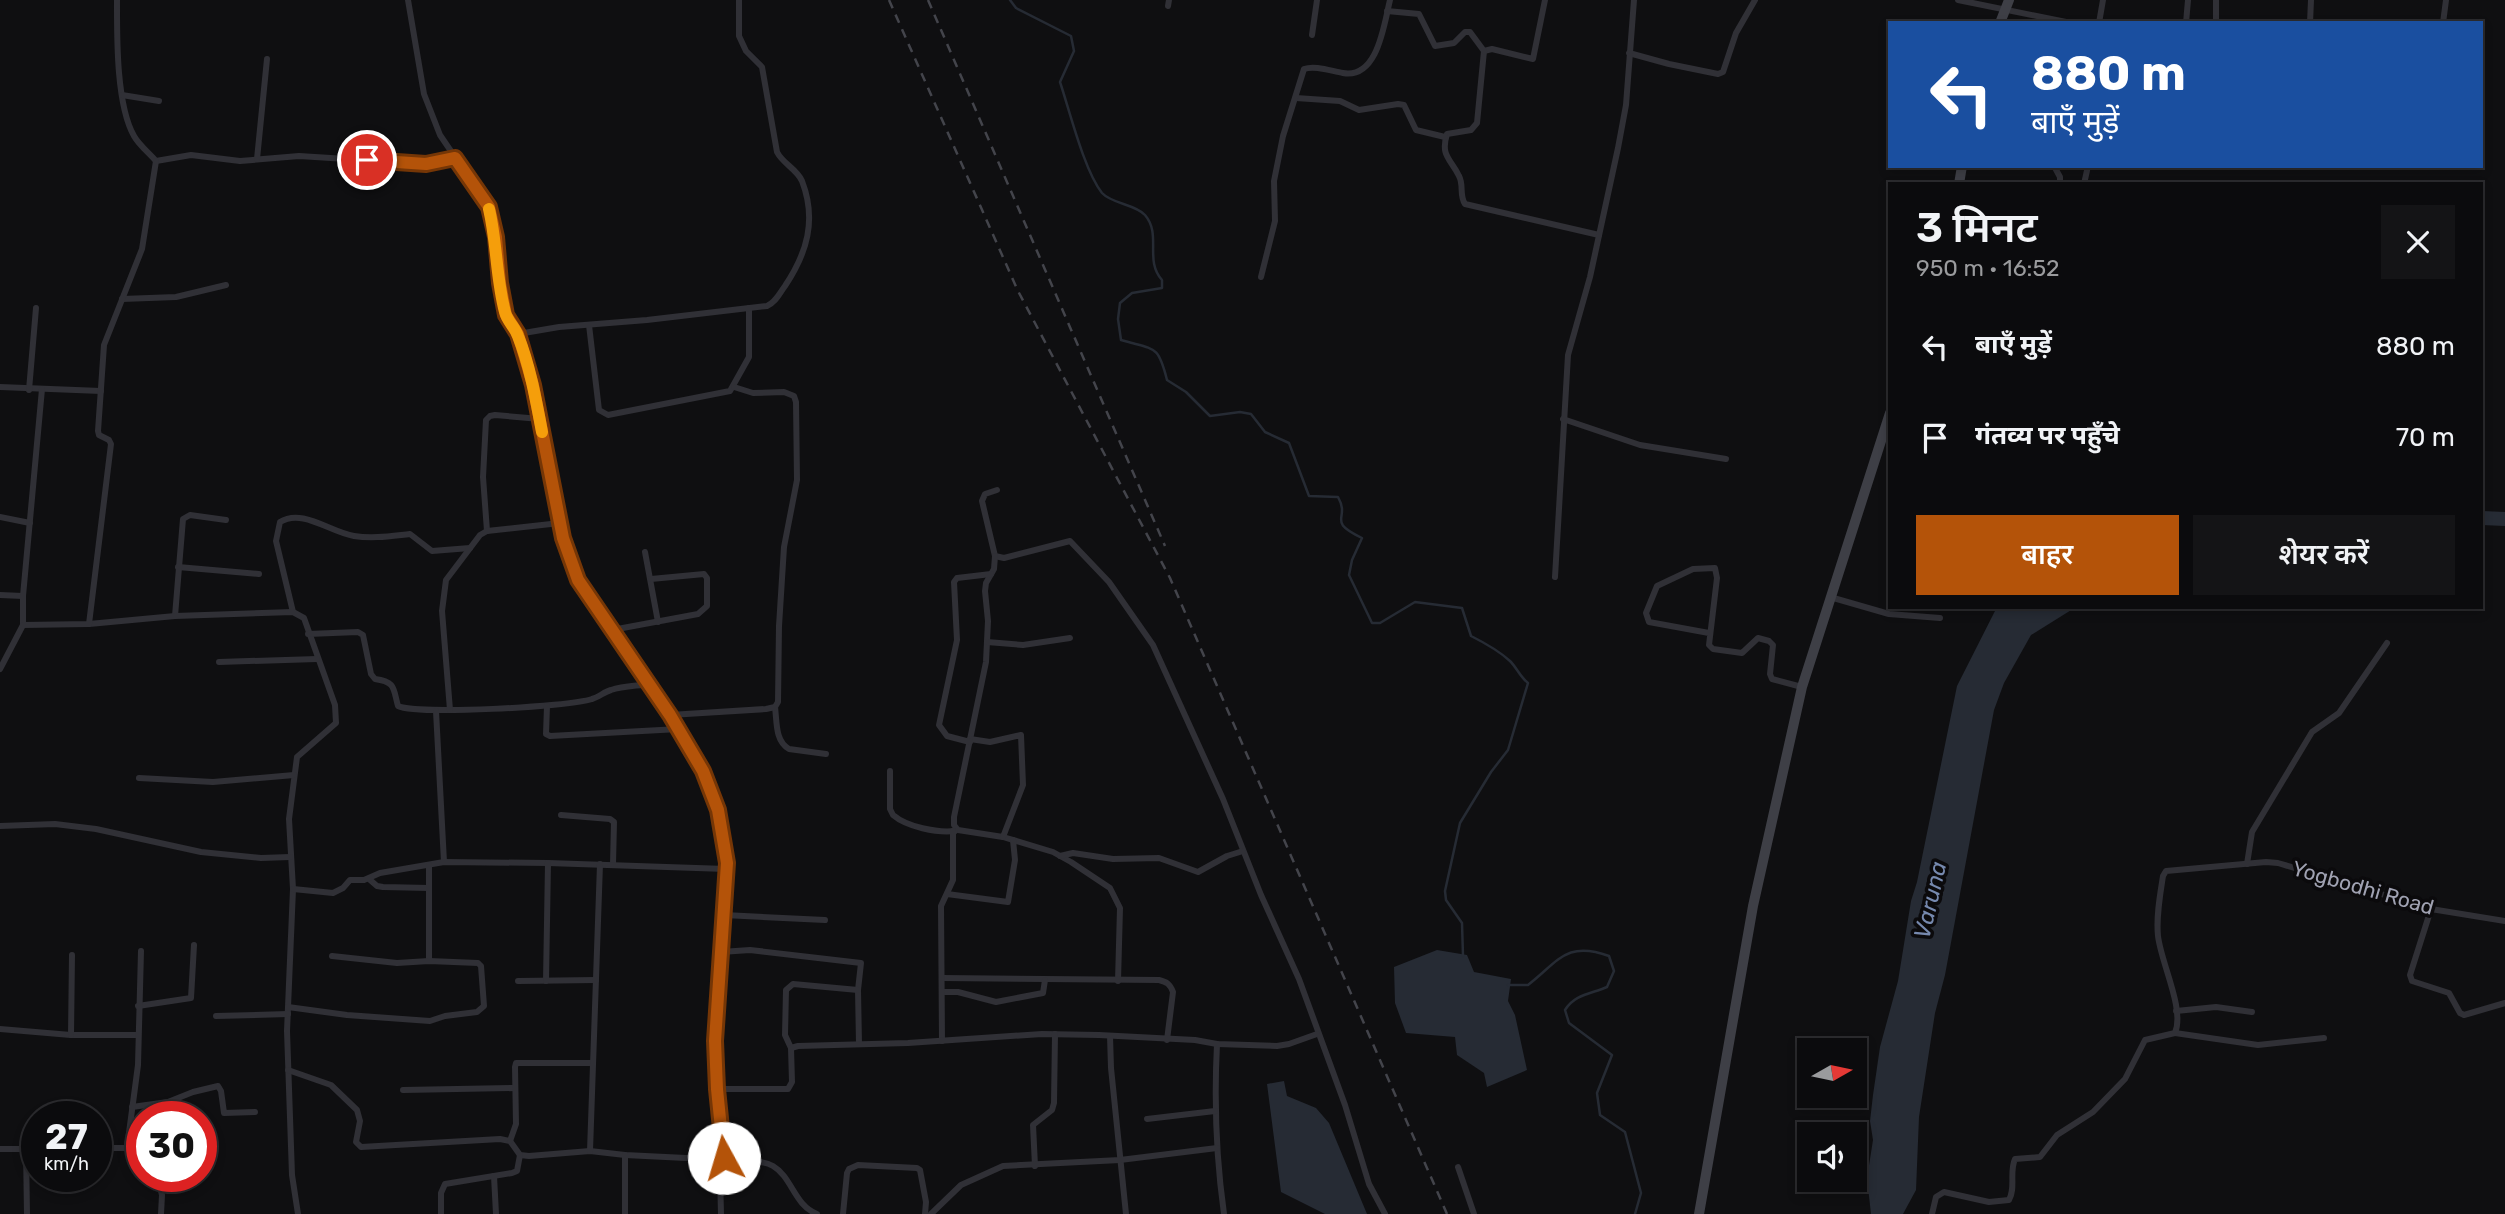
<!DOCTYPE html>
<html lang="hi">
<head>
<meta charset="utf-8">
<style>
	:root { --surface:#0b0b0d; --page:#141416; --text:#f1f3f6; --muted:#9a9b9d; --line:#2b2b2e; --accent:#b45309 }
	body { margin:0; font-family:Rubik,"Noto Sans Devanagari",sans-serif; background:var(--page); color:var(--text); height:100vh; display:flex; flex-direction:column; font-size:26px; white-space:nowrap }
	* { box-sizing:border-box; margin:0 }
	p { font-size:23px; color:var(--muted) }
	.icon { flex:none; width:38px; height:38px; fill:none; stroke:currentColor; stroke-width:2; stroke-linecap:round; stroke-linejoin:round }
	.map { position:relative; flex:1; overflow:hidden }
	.panel { position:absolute; left:1888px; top:182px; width:595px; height:427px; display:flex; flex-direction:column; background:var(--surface); border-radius:0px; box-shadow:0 4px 10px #0003,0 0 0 2px var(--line) }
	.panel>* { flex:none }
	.top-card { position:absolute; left:1888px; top:21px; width:595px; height:147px; border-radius:0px; box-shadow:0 4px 10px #0003,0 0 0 2px var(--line); background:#1a4fa0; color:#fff; overflow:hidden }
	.needle { width:46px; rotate:81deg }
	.tools { position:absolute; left:1797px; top:1038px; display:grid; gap:14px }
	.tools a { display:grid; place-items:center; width:70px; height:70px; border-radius:0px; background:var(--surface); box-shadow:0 4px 10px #0003,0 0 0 2px var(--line); font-size:35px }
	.speed { position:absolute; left:21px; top:1101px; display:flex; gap:14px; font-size:35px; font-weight:700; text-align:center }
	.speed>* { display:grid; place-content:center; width:91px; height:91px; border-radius:50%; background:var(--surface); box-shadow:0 4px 10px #0003,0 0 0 2px var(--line); line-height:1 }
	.speed small { font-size:18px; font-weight:400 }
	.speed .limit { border:10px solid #d22; background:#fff; color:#111 }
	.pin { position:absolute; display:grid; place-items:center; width:60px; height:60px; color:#fff; margin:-30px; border:4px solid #fff; border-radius:50%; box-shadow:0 2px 7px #0007 }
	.me { position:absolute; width:77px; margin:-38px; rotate:354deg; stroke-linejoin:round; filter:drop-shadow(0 0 5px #0008) }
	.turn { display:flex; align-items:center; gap:24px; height:147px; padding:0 28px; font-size:32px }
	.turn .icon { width:91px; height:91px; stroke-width:2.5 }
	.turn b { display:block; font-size:49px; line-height:60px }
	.round { display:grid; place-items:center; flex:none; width:74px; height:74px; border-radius:0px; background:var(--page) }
	.summary { display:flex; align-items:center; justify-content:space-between; height:119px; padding:0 28px }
	h1 { font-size:42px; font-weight:600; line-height:52px }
	.button { display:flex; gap:14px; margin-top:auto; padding:14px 28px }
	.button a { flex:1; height:80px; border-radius:0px; background:var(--accent); color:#fff; font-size:28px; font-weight:600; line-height:80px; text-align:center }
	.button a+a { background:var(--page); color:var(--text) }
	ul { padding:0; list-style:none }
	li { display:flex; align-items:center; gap:21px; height:91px; padding:0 28px }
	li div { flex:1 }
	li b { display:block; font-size:26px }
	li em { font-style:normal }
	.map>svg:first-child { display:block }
	.water { fill:#262b34 }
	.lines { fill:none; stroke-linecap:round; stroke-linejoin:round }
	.stream { stroke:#262b34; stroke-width:2.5 }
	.river { stroke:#262b34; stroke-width:14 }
	.street { stroke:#303036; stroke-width:6 }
	.secondary { stroke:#3e3f46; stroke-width:10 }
	.rail { stroke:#43444b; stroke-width:2.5; stroke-dasharray:9 7; stroke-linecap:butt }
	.route-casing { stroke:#753606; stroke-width:18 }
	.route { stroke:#b45309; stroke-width:12 }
	.slow { stroke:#f59e0b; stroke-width:12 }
	.labels { text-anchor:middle; stroke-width:7; stroke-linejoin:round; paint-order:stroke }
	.street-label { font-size:21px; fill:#a0a2b2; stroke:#0b0a0c }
	.water-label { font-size:23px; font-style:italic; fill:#7689ae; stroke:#0b0a0c }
</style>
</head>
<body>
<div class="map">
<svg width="2505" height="1214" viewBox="0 0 2505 1214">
	<rect width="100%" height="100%" fill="#0f0f11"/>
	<g class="water">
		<path d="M1997,607H2076L2031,635L2004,683L1994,710L1945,975L1935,1013L1919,1117L1916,1190L1903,1214H1871L1867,1178L1873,1140L1870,1121L1873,1095L1880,1047L1898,981L1911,901L1917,882L1957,686Z"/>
		<path d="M1437,950L1467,955L1474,972L1511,979L1508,1001L1515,1015L1527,1070L1487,1087L1484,1073L1457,1055L1455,1037L1406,1033L1395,1003L1394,967Z"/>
		<path d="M1284,1081L1287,1096L1316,1108L1329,1123L1367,1214H1325L1281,1192L1267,1084Z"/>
	</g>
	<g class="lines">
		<g class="stream">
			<path d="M1010,0L1016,8L1071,36L1074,51L1060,82C1070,112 1084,170 1102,193C1112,204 1135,204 1145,215C1162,235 1144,260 1162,280V288L1132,293L1120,303L1118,319L1121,340C1155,350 1158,344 1167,380L1186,392L1210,416L1240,412L1251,414L1265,432L1289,443L1309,496L1338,497C1351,520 1325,520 1362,538L1352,560L1349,575L1372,623H1380L1415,602L1462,608L1471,636C1485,643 1498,650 1510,661C1517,668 1520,677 1528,683L1508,750L1491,772L1460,823L1445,891L1446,900L1462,923L1463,956"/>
			<path d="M1508,985H1528C1558,962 1566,940 1609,956L1614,971L1607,987C1591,994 1575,994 1565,1010L1569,1023L1612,1055L1597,1093L1600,1115L1625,1132L1641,1193L1635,1214"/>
		</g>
		<path class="river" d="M2482,518L2505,519"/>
		<g class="street">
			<path d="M117,0C117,36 116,104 134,136C139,145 149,153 156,161L191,155L240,161L299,156L426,164L455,158"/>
			<path d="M408,0L424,94L440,135L489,207L496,237L500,283L506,315L518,334L533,385L563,538L578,580L670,715L703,771L718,810L727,863L715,1041L722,1154L729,1162C741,1162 761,1159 773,1166C792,1177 794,1205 817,1214"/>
			<path d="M1545,0L1533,59L1492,49L1484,51L1477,123L1471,130L1447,134C1440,156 1451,159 1459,176C1464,185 1459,195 1465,204L1599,235"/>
			<path d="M1958,0L2071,23"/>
			<path d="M2216,0V23"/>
			<path d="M1168,6L1169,0"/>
			<path d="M1387,11L1419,14L1435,46L1454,43L1465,32H1470L1484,51"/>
			<path d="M2099,23L2103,0"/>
			<path d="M2186,23L2188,0"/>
			<path d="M2310,23L2311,0"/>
			<path d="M2443,23L2446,0"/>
			<path d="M1312,35L1317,0"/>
			<path d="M1629,53L1669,64L1718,74L1723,72L1736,33L1755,0"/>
			<path d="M122,95L159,101"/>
			<path d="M1296,98L1340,101L1359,110L1398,104L1404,105L1416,130L1445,137"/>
			<path d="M257,159L267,59"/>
			<path d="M2054,166L2060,177V184"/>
			<path d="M2084,184L2088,166"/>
			<path d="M1261,277L1275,221L1274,181L1283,136L1304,69C1315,65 1331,71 1343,73C1378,79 1384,24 1390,0"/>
			<path d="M122,299L176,297L226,285"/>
			<path d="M589,325L599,410L608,415L730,391L749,357V308"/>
			<path d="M518,334L559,327L647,320L767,306C776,302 779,294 785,286C807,253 817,220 802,181C797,169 783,164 777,152L762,67L746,51L739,36V0"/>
			<path d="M0,387L101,391"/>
			<path d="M29,390L36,308"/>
			<path d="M1563,419L1640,445L1726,459"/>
			<path d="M997,490L985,494L982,501L995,556L1004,558L1070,541L1109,582L1153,645L1223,799L1261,895L1299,979L1345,1105L1369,1184L1385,1214"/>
			<path d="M0,517L30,523"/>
			<path d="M487,531L483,477L486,420L490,416L495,415L540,419"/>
			<path d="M645,552L658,622"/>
			<path d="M995,556L994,569L986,583L985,591L988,621L986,662L954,817V825L958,830L1003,837L1053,852L1071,862L1110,888L1120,908L1118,981"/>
			<path d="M178,567L259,574"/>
			<path d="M1555,577L1568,355L1590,277L1618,148L1626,105L1634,0"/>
			<path d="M0,595L23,596"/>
			<path d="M1830,597L1889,614L1940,618"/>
			<path d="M293,612L276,541L280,522C302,508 330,532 354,536C373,539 391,536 410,534L432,551L470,548"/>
			<path d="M175,616L183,519L190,515L226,520"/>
			<path d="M89,624L175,616L293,612L304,618L335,705L336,723L297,757L289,819L293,889L287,1031L292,1175L298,1214"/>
			<path d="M23,625V596L42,389"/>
			<path d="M612,630L698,614L707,606V578L704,574L651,579"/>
			<path d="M1709,633L1649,622L1646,613L1657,586L1693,569L1715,568L1717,578L1709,645L1713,649L1742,653L1758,638L1769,641L1773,645L1770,674L1772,679L1802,687"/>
			<path d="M308,634L358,632L363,635L371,674L375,679C396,682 393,688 398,706C416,715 568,707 592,699C599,697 604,692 611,690C623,686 637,686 649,684"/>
			<path d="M987,642L1023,645L1070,638"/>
			<path d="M219,662L317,659"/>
			<path d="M0,669L23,625L89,624L111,444L109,440L99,435L98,431L104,345L142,249L156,161"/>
			<path d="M547,706L546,734L550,736L679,729"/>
			<path d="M775,707C777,722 775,741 789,749L826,754"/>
			<path d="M450,710L442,611L446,580L480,535L487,531L560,523"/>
			<path d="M436,711L444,862"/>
			<path d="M670,715L766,709L775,707L778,702L779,626L784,547L797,480L796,402L794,396L784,392L753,393L734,387"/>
			<path d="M970,739L990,742L1021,735L1023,785L1003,837"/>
			<path d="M970,742L947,736L939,725L957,640L954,582L957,578L991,574"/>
			<path d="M890,771V809L893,815C907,827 937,833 955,831"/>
			<path d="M139,778L213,782L294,775"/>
			<path d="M561,815L610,819L614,822L613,864"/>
			<path d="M0,826L55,824L96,829L201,852L261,858L290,857"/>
			<path d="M1060,856L1073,853L1113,859L1159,858L1198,872L1227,856L1243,851"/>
			<path d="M2247,864L2252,832L2312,732L2339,713L2387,643"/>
			<path d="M369,879L377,886L383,887L429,888"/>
			<path d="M293,889L333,893L343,888L350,880H364L380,873L444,862L548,863L726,869"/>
			<path d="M947,894L1008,902L1015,860L1013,840"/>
			<path d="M2431,909L2410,975L2412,981L2449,993L2460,1013L2464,1015L2505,1003"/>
			<path d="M724,915L825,920"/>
			<path d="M721,952L750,950L861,963L858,990L859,1044"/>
			<path d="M429,961V865"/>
			<path d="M942,978L1159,980C1167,982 1170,984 1173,992L1167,1040"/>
			<path d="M518,981L596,980"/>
			<path d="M546,981L548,863"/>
			<path d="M942,992H958L996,1002L1043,993L1045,980"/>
			<path d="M138,1006L191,998L194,945"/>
			<path d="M288,1007L347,1015L430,1021L445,1016L477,1012L484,1006L481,966L478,963L429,961L397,963L332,956"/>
			<path d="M2176,1011L2216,1007L2252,1012"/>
			<path d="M216,1016L288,1014"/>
			<path d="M0,1029L71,1035H138"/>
			<path d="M2175,1033L2258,1045L2324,1038"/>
			<path d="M71,1035L72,955"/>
			<path d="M1110,1036L1111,1068L1126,1214"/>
			<path d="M942,1041L941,906L953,880V831"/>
			<path d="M1217,1044C1214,1102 1216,1157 1224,1214"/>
			<path d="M791,1048L785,1035L786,990L793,984L858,990"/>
			<path d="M288,1070L331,1085L357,1110L360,1121L356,1142L361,1147L500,1139L510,1141L520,1155L529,1156L590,1151L625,1155L706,1159L723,1163"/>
			<path d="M717,1089H788L792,1082L791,1048L798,1046L908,1043L1042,1034L1099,1035L1195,1040L1217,1044L1277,1046L1289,1044L1317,1034"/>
			<path d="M403,1090L515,1088"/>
			<path d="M132,1107L168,1102L193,1092L218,1086L221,1091L224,1113L255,1112"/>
			<path d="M1147,1119L1215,1111"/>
			<path d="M510,1141L516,1124L515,1067L516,1063H593"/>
			<path d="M96,1148H127L142,1157"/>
			<path d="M127,1148L138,1065L141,951"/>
			<path d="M0,1149H37"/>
			<path d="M26,1149L27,1214"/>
			<path d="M590,1151L600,864"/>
			<path d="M625,1155V1214"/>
			<path d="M1035,1166L1033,1125L1052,1110L1054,1103L1055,1034"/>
			<path d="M1458,1167L1474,1214"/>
			<path d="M157,1176L162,1195L161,1214"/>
			<path d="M494,1176L496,1214"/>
			<path d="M441,1214V1193L445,1184L512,1173L517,1171L520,1155"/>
			<path d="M721,1214L720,1173L724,1160"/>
			<path d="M843,1214L847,1173L849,1169L858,1165L917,1168L920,1170L926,1202L925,1214"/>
			<path d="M931,1214L961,1185L1003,1166L1120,1160L1217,1148"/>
			<path d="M1932,1214L1936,1197L1944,1192L1989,1202L2009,1200C2016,1188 2009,1172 2015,1159L2040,1157L2057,1135L2093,1112L2125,1079L2145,1040L2175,1033C2185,1009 2161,963 2158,936C2156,917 2160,895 2163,876L2166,871L2266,862L2278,863L2431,909L2505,921"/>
		</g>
		<g class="secondary">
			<path d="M2000,23L2009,0"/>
			<path d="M1959,184L1962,166"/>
			<path d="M1699,1214L1753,906L1802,687L1890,413"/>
		</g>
		<g class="rail">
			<path d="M889,0L1018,291L1170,578L1447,1214"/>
			<path d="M928,0L1165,546"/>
		</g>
	</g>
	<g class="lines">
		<defs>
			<path id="route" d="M367,160L426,164L455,158L489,207L496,237L500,283L506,315L518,334L533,385L563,538L578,580L670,715L703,771L718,810L727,863L715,1041L717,1089L724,1158"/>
		</defs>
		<use href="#route" class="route-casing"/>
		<use href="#route" class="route"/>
		<path class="slow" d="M489,209C497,243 496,278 505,312C507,321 515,327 518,336C530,366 536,400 542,432"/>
	</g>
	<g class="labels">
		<g class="street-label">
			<text transform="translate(2363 888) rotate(16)" y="7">Yogbodhi Road</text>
		</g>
		<g class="water-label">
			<text transform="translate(1930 900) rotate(-77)" y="8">Varuna</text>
		</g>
	</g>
</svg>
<div class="tools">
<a><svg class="needle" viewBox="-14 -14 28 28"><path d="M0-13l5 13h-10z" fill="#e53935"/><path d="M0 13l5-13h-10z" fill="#9a9b9d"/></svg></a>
<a><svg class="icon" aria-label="sound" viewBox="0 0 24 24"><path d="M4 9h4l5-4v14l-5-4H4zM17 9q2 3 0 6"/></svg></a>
</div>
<div class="speed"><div>27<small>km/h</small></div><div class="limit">30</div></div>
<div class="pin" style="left:367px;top:160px;background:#d93025"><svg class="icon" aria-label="arrive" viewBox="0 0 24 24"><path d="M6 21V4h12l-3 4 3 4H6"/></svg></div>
<svg class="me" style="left:724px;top:1158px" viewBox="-20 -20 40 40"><circle r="19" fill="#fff"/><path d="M0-13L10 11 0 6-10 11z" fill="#b45309"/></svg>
<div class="top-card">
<div class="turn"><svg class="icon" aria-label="left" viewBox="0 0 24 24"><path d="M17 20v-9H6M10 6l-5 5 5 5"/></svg><div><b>880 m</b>बाएँ मुड़ें</div></div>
</div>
<section class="panel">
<div class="summary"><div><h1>3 मिनट</h1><p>950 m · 16:52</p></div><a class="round"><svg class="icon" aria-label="close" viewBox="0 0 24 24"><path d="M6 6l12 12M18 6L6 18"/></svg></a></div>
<ul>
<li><svg class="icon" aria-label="left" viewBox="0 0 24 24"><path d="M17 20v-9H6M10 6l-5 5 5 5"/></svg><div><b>बाएँ मुड़ें</b></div><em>880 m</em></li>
<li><svg class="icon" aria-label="arrive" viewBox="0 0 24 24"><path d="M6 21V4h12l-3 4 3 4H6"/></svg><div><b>गंतव्य पर पहुँचे</b></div><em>70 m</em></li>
</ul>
<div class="button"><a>बाहर</a><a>शेयर करें</a></div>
</section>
</div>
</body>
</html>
